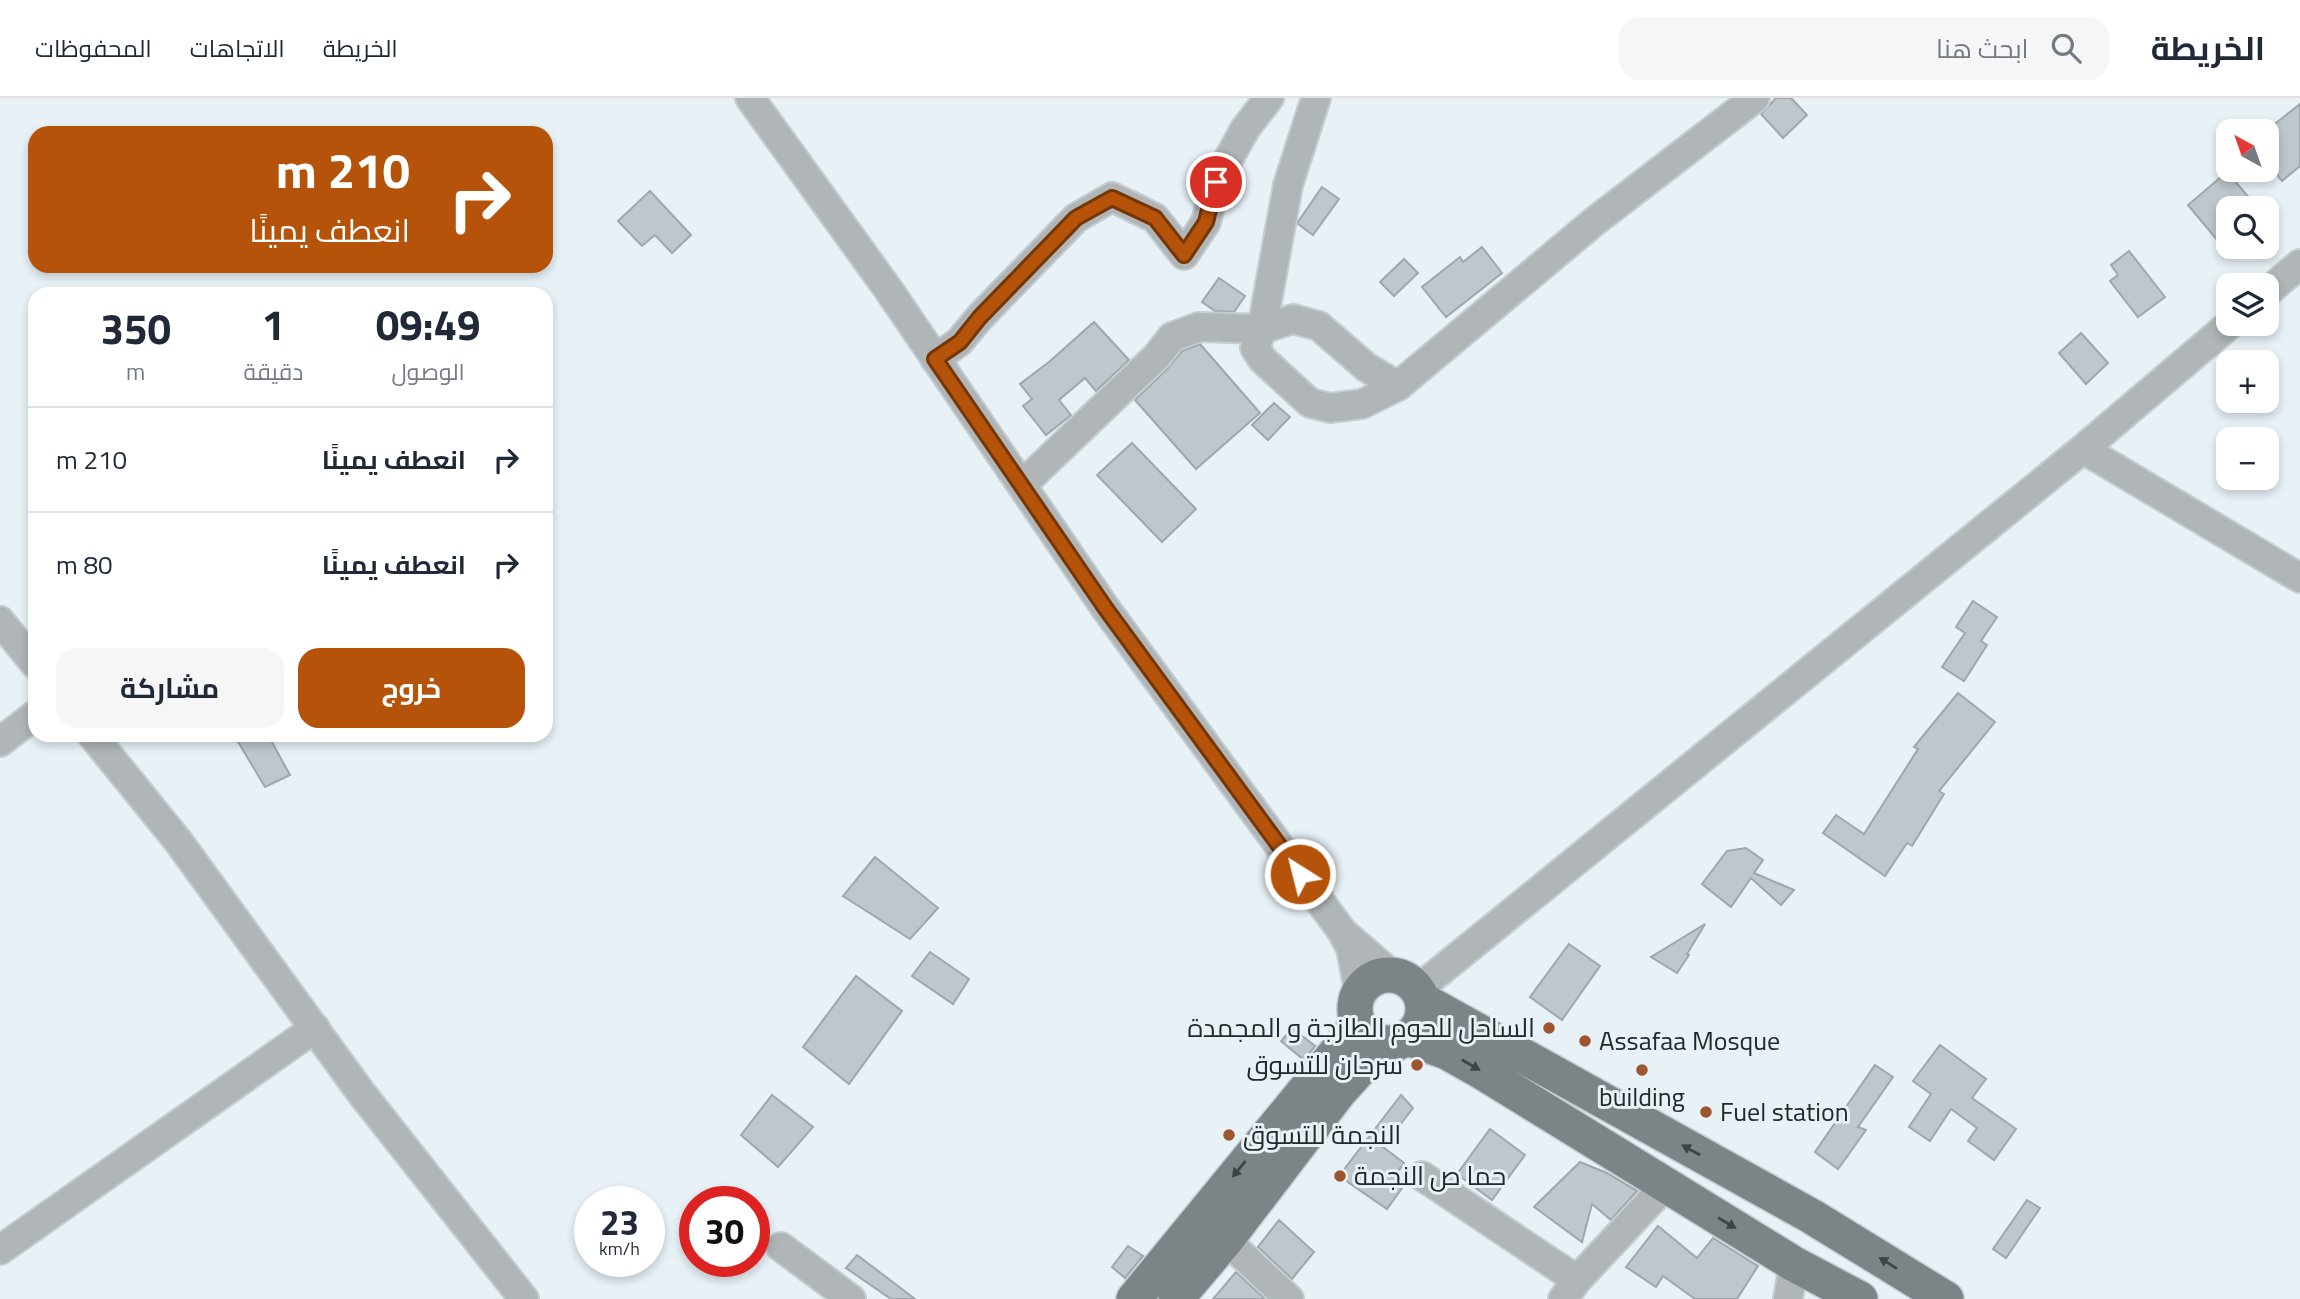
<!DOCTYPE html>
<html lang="ar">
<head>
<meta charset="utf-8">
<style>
	:root { --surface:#fff; --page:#f6f6f7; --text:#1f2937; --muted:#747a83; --line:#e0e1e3; --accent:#b45309 }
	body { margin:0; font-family:"Titillium Web",Cairo,sans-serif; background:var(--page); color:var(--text); direction:rtl; height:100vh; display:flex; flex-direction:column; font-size:26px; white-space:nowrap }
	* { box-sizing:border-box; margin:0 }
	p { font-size:23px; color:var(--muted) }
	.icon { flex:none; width:38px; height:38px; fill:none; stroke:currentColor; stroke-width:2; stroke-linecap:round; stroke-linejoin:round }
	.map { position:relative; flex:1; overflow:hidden; direction:ltr }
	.details { position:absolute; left:28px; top:189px; width:525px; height:455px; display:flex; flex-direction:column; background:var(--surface); border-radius:21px; box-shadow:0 4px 10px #0003; direction:rtl }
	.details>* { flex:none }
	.guide { position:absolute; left:28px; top:28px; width:525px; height:147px; border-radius:21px; box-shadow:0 4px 10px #0003; direction:rtl; background:#b45309; color:#fff; overflow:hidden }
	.needle { width:46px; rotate:320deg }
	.tools { position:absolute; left:2216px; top:21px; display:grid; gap:14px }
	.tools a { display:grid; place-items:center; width:63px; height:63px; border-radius:14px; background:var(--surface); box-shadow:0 4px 10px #0003; font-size:35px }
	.speed { position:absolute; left:574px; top:1088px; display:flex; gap:14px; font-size:35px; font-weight:700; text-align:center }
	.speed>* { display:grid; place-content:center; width:91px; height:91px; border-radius:50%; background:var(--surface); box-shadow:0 4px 10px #0003; line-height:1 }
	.speed small { font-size:18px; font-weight:400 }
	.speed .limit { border:10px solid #d22; background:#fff; color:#111 }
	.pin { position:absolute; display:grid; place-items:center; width:60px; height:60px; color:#fff; margin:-30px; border:4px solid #fff; border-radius:50%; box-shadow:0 2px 7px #0007 }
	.me { position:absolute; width:77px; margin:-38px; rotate:324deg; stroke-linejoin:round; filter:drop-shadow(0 0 5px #0008) }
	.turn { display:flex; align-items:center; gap:24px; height:147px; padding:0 28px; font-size:32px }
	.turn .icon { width:91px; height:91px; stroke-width:2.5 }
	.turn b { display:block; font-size:49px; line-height:60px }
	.eta { display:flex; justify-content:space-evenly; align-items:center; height:119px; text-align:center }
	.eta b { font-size:42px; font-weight:700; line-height:49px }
	.button { display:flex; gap:14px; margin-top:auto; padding:14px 28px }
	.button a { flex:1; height:80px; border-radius:21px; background:var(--accent); color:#fff; font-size:28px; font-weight:700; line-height:80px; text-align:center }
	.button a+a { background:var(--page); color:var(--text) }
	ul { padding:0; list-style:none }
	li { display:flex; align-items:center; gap:21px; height:105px; padding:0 28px; border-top:2px solid var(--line) }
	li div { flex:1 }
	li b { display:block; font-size:26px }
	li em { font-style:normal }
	header { display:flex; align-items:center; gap:42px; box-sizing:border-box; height:98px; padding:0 35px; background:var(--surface); border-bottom:2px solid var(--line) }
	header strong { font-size:33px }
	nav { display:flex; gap:38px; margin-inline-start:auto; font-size:24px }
	.search { width:490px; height:63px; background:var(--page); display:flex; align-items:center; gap:18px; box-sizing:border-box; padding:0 24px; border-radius:21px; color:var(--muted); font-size:26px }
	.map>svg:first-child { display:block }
	.building { fill:#bdc7cc; stroke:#9ea7ac; stroke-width:2 }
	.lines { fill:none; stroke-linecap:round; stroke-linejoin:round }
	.minor-casing { stroke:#c4cdd1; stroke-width:32 }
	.major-casing { stroke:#c4cdd1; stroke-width:38 }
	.minor { stroke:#b0b5b7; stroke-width:28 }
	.major { stroke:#7c8488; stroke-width:35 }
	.oneway { fill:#3e4446 }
	.route-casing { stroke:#753606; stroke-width:18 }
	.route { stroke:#b45309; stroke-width:12 }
	.poi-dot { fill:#9c552d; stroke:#e7f1f6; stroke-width:2.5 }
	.labels { text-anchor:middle; stroke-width:6; stroke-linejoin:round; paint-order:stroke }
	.poi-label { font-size:26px; fill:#24282a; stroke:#e7f1f6; text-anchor:start }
</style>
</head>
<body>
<header>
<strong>الخريطة</strong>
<div class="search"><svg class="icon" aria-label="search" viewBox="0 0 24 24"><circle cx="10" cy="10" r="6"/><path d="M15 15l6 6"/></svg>ابحث هنا</div>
<nav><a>الخريطة</a><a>الاتجاهات</a><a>المحفوظات</a></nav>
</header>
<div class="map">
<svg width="2300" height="1201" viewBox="0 0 2300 1201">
	<rect width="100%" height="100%" fill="#e7f1f6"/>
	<g class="building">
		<path d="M1776,0H1791L1807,17L1783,40L1761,16Z"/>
		<path d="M2300,6V68L2282,83L2266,63V33Z"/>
		<path d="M2227,74L2258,110H2228V155L2188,107Z"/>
		<path d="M1322,89L1339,101L1313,137L1298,126V124Z"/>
		<path d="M650,93L691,137L672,155L655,137L642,148L618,123Z"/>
		<path d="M1482,149L1502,175L1446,219L1422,189L1460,159L1463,164Z"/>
		<path d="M2129,153L2165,199L2138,219L2110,183L2118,177L2111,167Z"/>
		<path d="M1404,161L1418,175L1394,198L1380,184Z"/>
		<path d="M1219,180L1245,198L1234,214L1215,213L1202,204Z"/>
		<path d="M1094,224L1129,262L1096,293L1085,280L1059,302L1071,317L1046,337L1023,308L1032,301L1020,286L1049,264Z"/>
		<path d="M2081,235L2108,265L2086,286L2059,255Z"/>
		<path d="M1200,246L1260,315L1196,371L1135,302L1168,270L1182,253Z"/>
		<path d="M1274,305L1290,319L1268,342L1252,327Z"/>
		<path d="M1132,345L1196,411L1162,444L1097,377Z"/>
		<path d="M1973,503L1997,519L1981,543L1987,547L1964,583L1942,569L1965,535L1956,529Z"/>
		<path d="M1958,595L1995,624L1939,693L1944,696L1912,748L1907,745L1885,778L1823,735L1836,717L1864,736L1918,651L1914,649Z"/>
		<path d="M234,637H268L290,677L265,689Z"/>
		<path d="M1746,750L1763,762L1754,775L1794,792L1781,807L1751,780L1731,809L1702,786L1727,753Z"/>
		<path d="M875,759L938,810L910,841L843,798Z"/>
		<path d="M1705,826L1687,856L1689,857L1677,875L1651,859Z"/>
		<path d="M1569,846L1600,868L1562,922L1530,899Z"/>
		<path d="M930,854L969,881L953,906L912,878Z"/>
		<path d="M856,878L902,913L849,986L803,949Z"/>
		<path d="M1292,930L1315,948L1304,962L1281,943Z"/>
		<path d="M1940,947L1986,981L1972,1000L2016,1031L1994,1062L1968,1043L1977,1030L1951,1011L1930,1043L1909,1029L1931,996L1913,983Z"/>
		<path d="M1875,967L1893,979L1858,1029L1866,1032L1838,1071L1815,1054Z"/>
		<path d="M772,997L813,1029L778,1069L741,1037Z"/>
		<path d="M1401,997L1413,1010L1383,1049L1404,1065L1398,1074L1406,1079L1407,1083L1387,1111L1339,1078Z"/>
		<path d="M1490,1031L1525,1057L1492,1102L1457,1076Z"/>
		<path d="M1580,1064L1607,1075L1637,1093L1611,1122L1592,1106L1582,1144L1534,1109Z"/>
		<path d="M2027,1102L2040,1110L2006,1160L1993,1151Z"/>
		<path d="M1279,1122L1314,1154L1292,1181L1258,1149Z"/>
		<path d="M1658,1128L1697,1160L1713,1140L1758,1168L1737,1201H1695L1663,1178L1656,1189L1626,1169Z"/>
		<path d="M1128,1148L1143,1158L1125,1180L1112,1169Z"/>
		<path d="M857,1157L915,1201H891L846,1170Z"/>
		<path d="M1236,1174L1265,1201H1213Z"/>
	</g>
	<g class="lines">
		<defs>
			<g id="minor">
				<path d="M750,0L888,191L1106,511L1341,832L1351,850L1359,894"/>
				<path d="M1316,0L1288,87L1262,231L1293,221L1319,228L1366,269L1398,288"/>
				<path d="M2266,195L2300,166"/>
				<path d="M935,261L959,244L980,219L1076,120L1112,99L1155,120L1184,157L1206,124L1216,84L1245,31L1269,0"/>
				<path d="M2083,351L2300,480"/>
				<path d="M1022,387L1157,258L1172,239L1199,229L1262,231L1255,250L1263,262L1310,305L1330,310L1362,306L1398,288L1595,123L1755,0"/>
				<path d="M0,523L35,566"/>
				<path d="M92,637L178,743L362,996L524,1201"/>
				<path d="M0,644L35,617"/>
				<path d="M1345,836L1391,876"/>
				<path d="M1418,891L2083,351L2230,226"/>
				<path d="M1422,1078L1577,1182"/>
				<path d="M1226,1142L1289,1201"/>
				<path d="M781,1149L851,1201"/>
				<path d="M0,1152L315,930"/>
				<path d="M1563,1201L1577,1182L1665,1088"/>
				<path d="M1788,1201L1794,1166"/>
			</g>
			<g id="major">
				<circle cx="1389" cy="911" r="34"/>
				<path d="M1424,903L1811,1118L1946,1201"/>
				<path d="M1408,940L1447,954L1484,975L1794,1166L1860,1201"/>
				<path d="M1134,1201L1339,951L1358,925"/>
				<path d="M1176,1201L1226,1142L1339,994L1359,972L1395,946"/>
			</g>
		</defs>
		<use href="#minor" class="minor-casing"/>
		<use href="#major" class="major-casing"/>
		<use href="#minor" class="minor"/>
		<use href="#major" class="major"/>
	</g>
	<defs><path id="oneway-solid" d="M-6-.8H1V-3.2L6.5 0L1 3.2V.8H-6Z" transform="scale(1.75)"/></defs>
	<g class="oneway">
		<use href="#oneway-solid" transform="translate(1471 967) rotate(30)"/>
		<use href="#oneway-solid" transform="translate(1691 1052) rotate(-151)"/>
		<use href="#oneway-solid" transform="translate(1239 1071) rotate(129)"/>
		<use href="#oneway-solid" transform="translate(1727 1125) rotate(31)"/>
		<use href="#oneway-solid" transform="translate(1888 1165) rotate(-148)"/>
	</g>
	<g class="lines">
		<defs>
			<path id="route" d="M1216,84L1206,124L1184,157L1155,120L1112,100L1076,120L980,219L960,244L935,261L1106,511L1300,776"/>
		</defs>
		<use href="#route" class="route-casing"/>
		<use href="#route" class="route"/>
	</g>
	<g class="poi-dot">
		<circle cx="1549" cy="930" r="7"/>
		<circle cx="1585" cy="943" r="7"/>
		<circle cx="1417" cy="967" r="7"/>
		<circle cx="1642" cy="972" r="7"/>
		<circle cx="1706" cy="1014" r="7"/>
		<circle cx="1229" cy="1037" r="7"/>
		<circle cx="1340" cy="1078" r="7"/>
	</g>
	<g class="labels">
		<g class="poi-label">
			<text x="1535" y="939" text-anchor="end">الساحل للحوم الطازجة و المجمدة</text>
			<text x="1599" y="952">Assafaa Mosque</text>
			<text x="1403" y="976" text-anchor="end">سرحان للتسوق</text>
			<text x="1642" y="1008" text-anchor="middle">building</text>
			<text x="1720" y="1023">Fuel station</text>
			<text x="1243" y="1046">النجمة للتسوق</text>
			<text x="1354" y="1087">حما ص النجمة</text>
		</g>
	</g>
</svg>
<div class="tools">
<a><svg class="needle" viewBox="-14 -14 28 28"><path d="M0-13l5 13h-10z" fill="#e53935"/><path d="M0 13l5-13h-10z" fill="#747a83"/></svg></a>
<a><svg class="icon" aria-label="search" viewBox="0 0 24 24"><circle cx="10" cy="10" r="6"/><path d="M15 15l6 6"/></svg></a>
<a><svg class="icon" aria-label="layers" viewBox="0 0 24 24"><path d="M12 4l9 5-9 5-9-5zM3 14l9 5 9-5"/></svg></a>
<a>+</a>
<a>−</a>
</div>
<div class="speed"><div>23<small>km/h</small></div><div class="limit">30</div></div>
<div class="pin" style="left:1216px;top:84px;background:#d93025"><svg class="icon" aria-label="arrive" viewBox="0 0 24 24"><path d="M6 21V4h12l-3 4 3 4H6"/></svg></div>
<svg class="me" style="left:1300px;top:776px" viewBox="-20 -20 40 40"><circle r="17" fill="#b45309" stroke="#fff" stroke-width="3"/><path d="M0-11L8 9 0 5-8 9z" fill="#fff"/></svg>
<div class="guide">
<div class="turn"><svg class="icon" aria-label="right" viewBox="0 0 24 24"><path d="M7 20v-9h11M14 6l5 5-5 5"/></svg><div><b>210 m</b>انعطف يمينًا</div></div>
</div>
<section class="details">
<div class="eta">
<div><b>09:49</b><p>الوصول</p></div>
<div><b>1</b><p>دقيقة</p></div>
<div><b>350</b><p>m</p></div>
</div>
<ul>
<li><svg class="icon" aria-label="right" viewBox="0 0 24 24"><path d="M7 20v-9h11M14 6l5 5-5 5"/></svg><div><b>انعطف يمينًا</b></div><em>210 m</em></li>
<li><svg class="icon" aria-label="right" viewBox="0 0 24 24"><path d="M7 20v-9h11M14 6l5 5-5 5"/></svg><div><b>انعطف يمينًا</b></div><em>80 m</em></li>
</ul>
<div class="button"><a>خروج</a><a>مشاركة</a></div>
</section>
</div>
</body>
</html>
